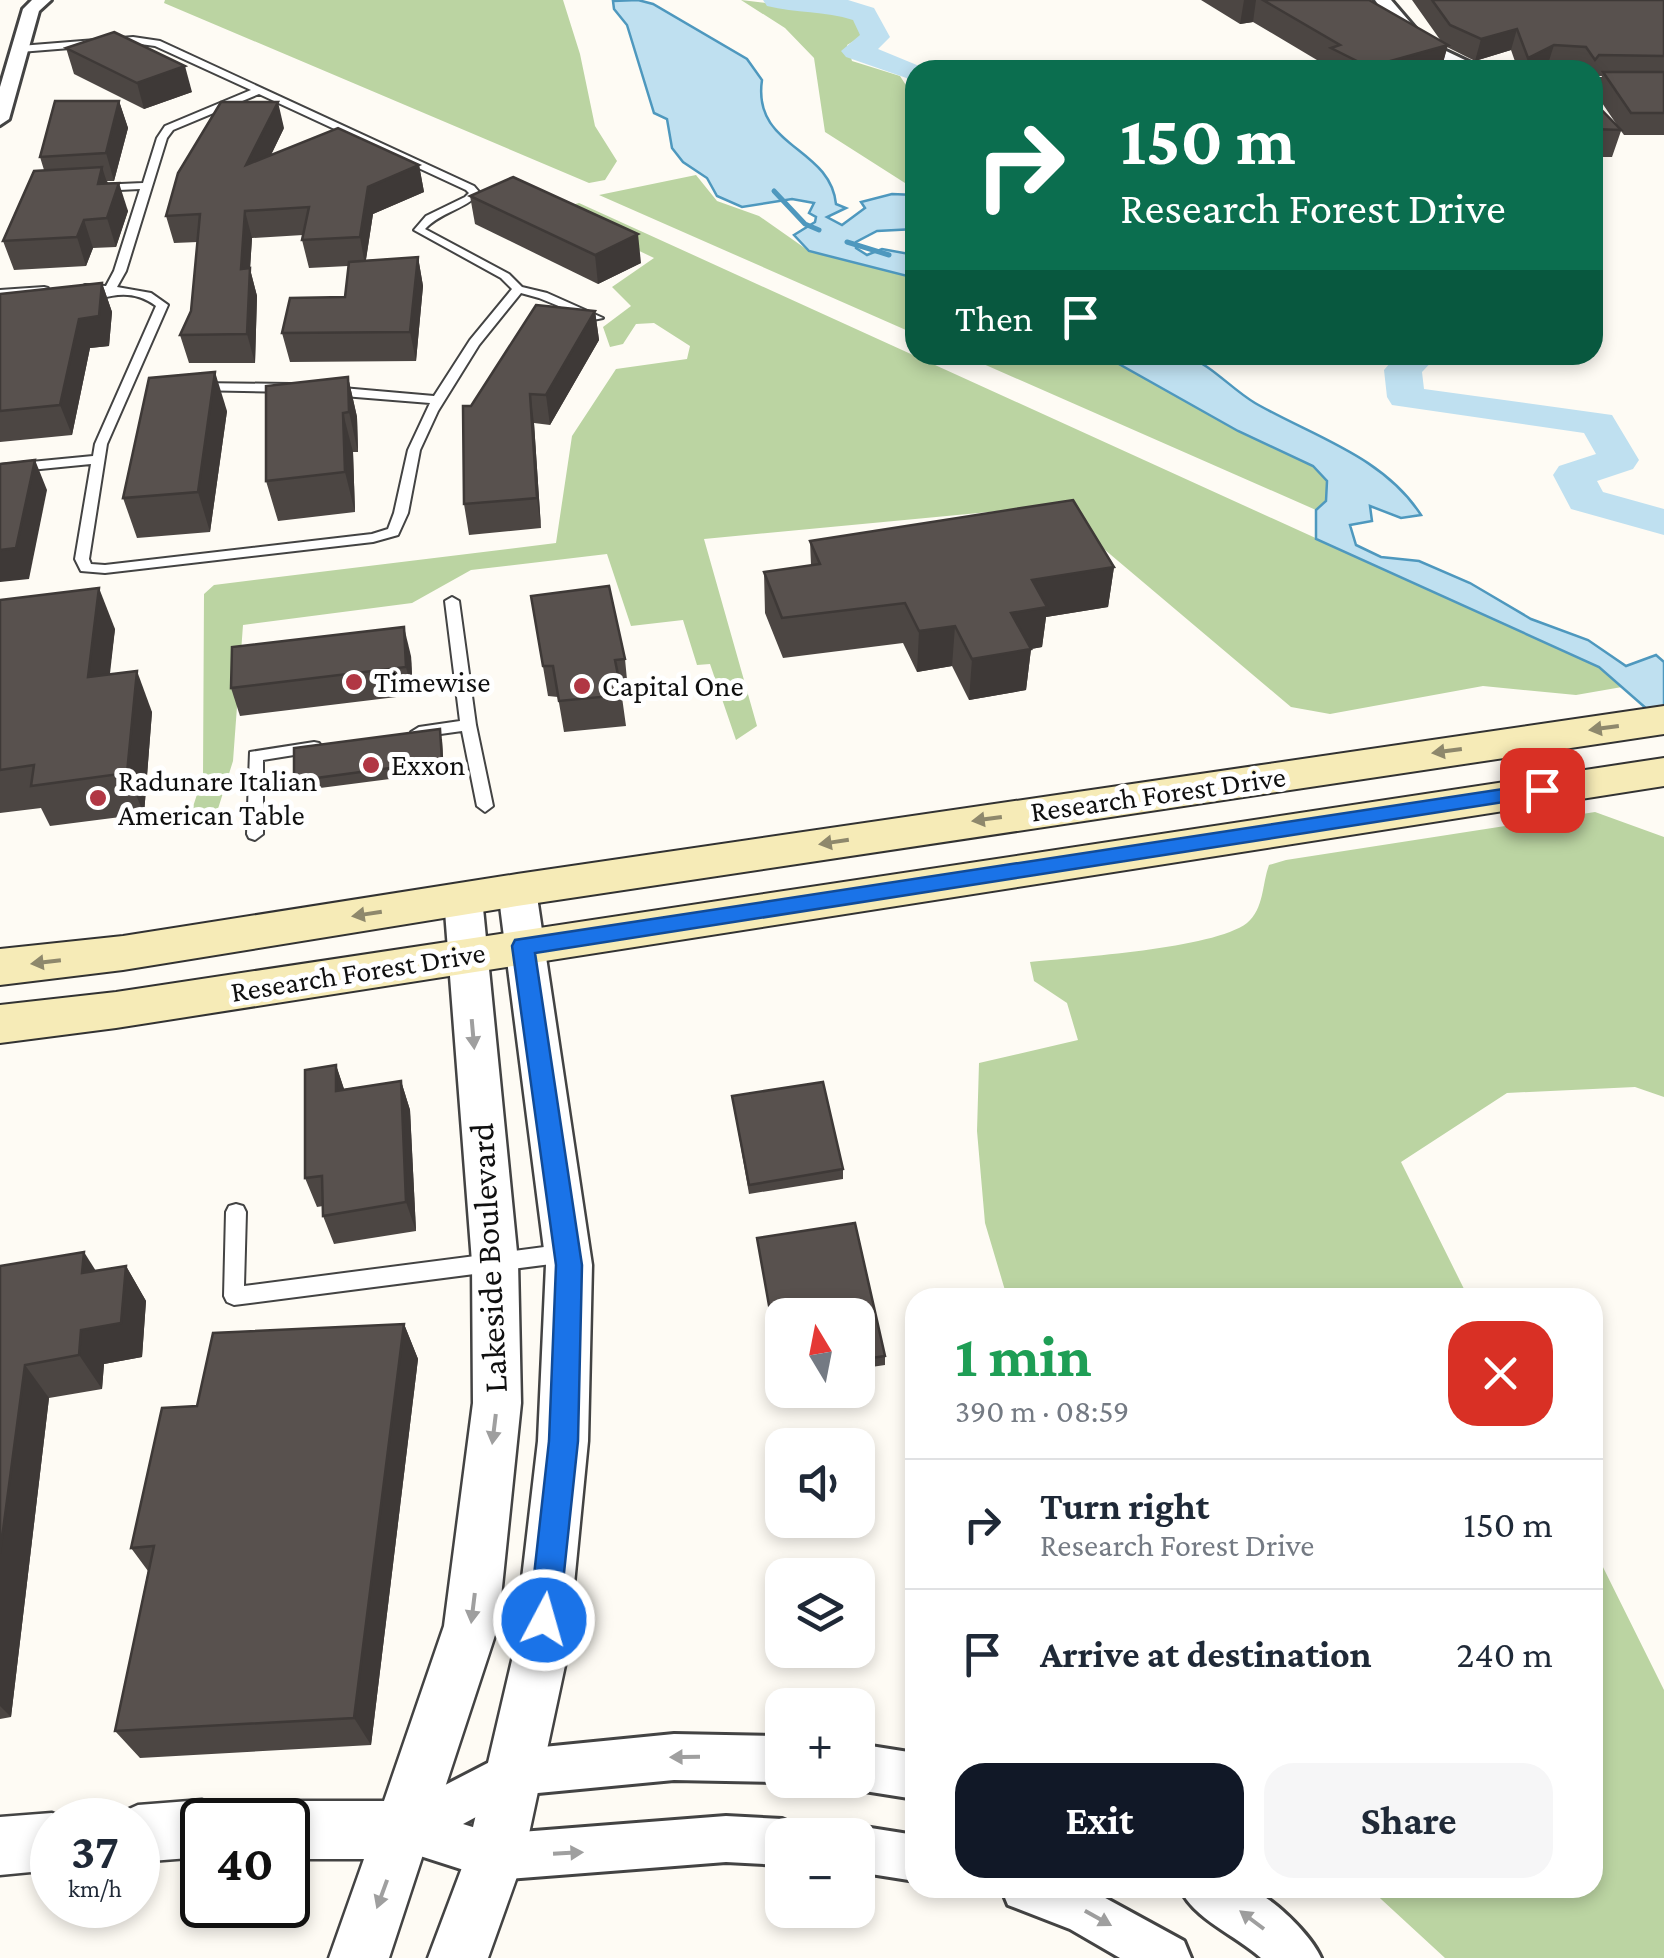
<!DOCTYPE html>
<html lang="en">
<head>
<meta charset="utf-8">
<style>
	:root { --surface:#fff; --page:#f6f6f7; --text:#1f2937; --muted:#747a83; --line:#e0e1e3; --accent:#111827 }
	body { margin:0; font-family:"Crimson Pro",serif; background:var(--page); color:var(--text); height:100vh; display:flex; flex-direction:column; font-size:38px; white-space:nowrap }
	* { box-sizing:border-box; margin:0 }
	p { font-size:32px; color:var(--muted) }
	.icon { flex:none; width:55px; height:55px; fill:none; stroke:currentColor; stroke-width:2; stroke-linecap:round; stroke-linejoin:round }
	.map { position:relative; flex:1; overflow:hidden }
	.panel { position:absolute; left:905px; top:1288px; width:698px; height:610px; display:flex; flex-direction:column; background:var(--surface); border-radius:30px; box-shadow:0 5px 15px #0003 }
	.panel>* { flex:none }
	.top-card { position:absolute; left:905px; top:60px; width:698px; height:305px; border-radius:30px; box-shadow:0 5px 15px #0003; background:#0b6e4f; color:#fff; overflow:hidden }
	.needle { width:65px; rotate:350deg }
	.buttons { position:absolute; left:765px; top:1298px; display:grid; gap:20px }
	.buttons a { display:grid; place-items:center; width:110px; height:110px; border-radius:20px; background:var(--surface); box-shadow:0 5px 15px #0003; font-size:50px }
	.speed { position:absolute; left:30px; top:1798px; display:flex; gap:20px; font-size:50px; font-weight:700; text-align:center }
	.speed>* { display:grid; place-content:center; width:130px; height:130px; border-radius:50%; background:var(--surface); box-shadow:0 5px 15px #0003; line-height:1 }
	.speed small { font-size:25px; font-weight:400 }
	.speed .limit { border:5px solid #111; border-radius:15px; background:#fff; color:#111 }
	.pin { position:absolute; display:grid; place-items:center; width:85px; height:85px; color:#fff; margin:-42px; border-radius:20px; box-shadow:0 5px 15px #0006 }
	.me { position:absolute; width:110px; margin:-55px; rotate:6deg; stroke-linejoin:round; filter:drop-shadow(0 0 8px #0008) }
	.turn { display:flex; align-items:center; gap:35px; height:210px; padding:0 50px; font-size:45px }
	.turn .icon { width:130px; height:130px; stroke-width:2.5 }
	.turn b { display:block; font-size:70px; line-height:85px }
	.then { display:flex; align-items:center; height:95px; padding:0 50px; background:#0003; gap:20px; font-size:38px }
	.round { display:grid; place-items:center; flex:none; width:105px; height:105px; border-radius:30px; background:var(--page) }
	.overview { display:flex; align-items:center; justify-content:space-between; height:170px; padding:0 50px }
	h1 { font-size:60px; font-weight:700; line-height:75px; color:#1e9e55 }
	.cta { display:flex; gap:20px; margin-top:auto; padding:20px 50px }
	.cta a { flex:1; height:115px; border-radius:30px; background:var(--accent); color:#fff; font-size:40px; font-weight:700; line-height:115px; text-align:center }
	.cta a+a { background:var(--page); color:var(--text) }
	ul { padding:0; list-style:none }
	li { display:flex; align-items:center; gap:30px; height:130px; padding:0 50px; border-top:2px solid var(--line) }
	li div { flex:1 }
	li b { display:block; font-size:38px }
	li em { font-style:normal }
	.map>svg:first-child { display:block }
	.forest { fill:#bbd4a2 }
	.water { fill:#bfe0f0; stroke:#4e98be; stroke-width:2.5 }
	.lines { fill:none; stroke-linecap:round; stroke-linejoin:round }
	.stream { stroke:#4e98be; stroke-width:5 }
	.river { fill:#bfe0f0; fill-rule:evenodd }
	.service-casing { stroke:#434343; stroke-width:4 }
	.minor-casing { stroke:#434343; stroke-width:6 }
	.tertiary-casing { stroke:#434343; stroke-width:5 }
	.secondary-casing { stroke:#323232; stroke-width:4 }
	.service { fill:#fff; fill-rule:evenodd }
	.minor { fill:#fff; fill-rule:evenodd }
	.tertiary { fill:#fff; fill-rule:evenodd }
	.secondary { fill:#f6ebb7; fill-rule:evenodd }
	.wall { fill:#4c4643 }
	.shaded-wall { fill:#3e3937 }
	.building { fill:#58514e; stroke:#3e3937; stroke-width:2.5 }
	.oneway { fill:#8e886c }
	.oneway2 { fill:#9f9f9f }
	.route { fill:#1a73e8; stroke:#114b97; stroke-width:2.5 }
	.poi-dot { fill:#b13744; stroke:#fff; stroke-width:4 }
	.labels { text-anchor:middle; stroke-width:10; stroke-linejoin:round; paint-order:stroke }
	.poi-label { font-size:30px; fill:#101010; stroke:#fff; text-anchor:start }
	.street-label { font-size:30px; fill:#101010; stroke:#fff }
	.near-street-label { font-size:35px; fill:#101010; stroke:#fff }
</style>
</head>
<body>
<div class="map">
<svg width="1664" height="1958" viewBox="0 0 1664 1958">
	<rect width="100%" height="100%" fill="#fefbf4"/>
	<g class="forest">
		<path d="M165,0H563L580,54L595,126L617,161L605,180L589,183L164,3Z"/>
		<path d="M741,0L832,11L862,21L864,35L847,45L852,61L900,76L913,96L910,110L915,121V182L905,183L825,132L814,58L785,28Z"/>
		<path d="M696,175L717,201L759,216L809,251L915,278V334L599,195Z"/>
		<path d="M579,203L1599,667L1622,687L1576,695L1483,686L1330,714L1291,707L1053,506L704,539L757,726L736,740L710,664L697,665L683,620L631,626L607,554L471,570L412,603L243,625L233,761L217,812L189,819L203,776L204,594L214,585L556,543L572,436L616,369L687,359L690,346L654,323L636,324L623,344L610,347L603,327L631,306L612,287L654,258L554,210Z"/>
		<path d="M963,355H1103L1238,431L1313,466L1327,481L1326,501L1316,510Z"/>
		<path d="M1595,812L1664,837V1097L1635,1087L1507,1093L1401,1162L1468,1297H1007L985,1223L977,1131L979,1063L1078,1040L1067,1003L1034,981L1030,962C1076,957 1213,949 1247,923C1264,909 1262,884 1269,865L1286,860Z"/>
		<path d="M1593,1547L1664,1690V1958H1445L1369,1888H1592Z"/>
	</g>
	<g class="water">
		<path d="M638,0L653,4L747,59L762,80C752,148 830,146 836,204L846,208L827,217L842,225L865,208L861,202L892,194L915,195V229L877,231L856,242V248L867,255L882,249L915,255V278L809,251L794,235L815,222L816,217L809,213L814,203L792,199L742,207L717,196L707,178L683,162L672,148L667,119L654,113L627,25L614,9L613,1Z"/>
		<path d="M1103,355H1184C1211,364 1230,388 1255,403C1312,436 1383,456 1421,515L1401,518L1370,506L1372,521L1350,525L1356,545L1381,557L1419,561L1470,583L1531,619L1588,640L1626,666L1656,655L1664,662V724L1599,667L1316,539V510L1326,501L1327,481L1313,466L1238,431Z"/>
	</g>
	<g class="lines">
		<g class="stream">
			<path d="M774,191L805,224L819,230"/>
			<path d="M847,242L889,255"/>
		</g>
		<g class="river">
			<path d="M763,0H848L874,8L890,37L878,49L929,70H915V81L846,57L841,51L860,35L853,20C825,11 796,13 767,6Z"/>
			<path d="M1397,355H1438L1422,372L1424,389L1612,415L1639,460L1633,469L1597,481L1603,492L1664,509V535L1571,509L1553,475L1559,466L1596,454L1584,433L1392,405L1387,397L1384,370Z"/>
		</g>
		<defs>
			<g id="service">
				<path d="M133,37L160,41L474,186L480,193C464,210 441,212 425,229L509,274L522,287L547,293L603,318L593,320L539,298L521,293L479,345L438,411L420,450L408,513L398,535L373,542L105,573L81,571L75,559L91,464L0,473V465L93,456L95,444L156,306C137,292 119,293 99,299L93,296L97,293L79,288L85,285L106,286L114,271L140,189L98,191L93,188L98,185L143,183L157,138L165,126L251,90L155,46L133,43L20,52L15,49L20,46ZM259,94L466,190L469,193L465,197L426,216L414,230L501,278L512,289L470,340L434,396L331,387L325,391L331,395L430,403L408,450L394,513L388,529L372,534L105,565L91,564L89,559L107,444L168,305L151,293L117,287L126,271L167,138L173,130Z"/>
				<path d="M44,287L48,288V292L0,296V290Z"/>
				<path d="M196,383L290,384L296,388L290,392L192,390L190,387Z"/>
				<path d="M452,597L459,601L476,725L493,806L485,812L477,806L462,731L419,737L411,732L419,727L460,721L445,601Z"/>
				<path d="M314,742L319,743L322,747L319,751L263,760V834L255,840L249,838L247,834L250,752Z"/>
				<path d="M236,1204L243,1206L246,1212L244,1286L567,1244L574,1247L577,1253L574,1259L567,1262L234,1305L227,1302L224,1296L226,1212L229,1206Z"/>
			</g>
			<g id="minor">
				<path d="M32,0H51L39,11L9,119L0,125V87L23,9Z"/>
				<path d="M1375,0H1391L1427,42L1486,70C1433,70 1403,43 1375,0Z"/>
				<rect x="1592" y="80" width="72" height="10"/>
				<path d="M674,1734L782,1736V1780H786L782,1782L674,1780L517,1795L463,1824L495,1834L726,1816L782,1819L798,1826L802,1835H782V1865L726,1862L495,1880L389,1846L382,1830L389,1814L513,1750Z"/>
				<path d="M858,1744L915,1753V1799L858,1790L842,1783L841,1780H858Z"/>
				<path d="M858,1826L915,1835V1881L858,1872V1835H840Z"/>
				<path d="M1001,1888H1087L1184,1941L1191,1958H1120L1070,1929L1008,1905Z"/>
				<path d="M1180,1888C1199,1887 1227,1883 1245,1888C1270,1893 1312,1936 1321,1958H1261C1236,1935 1193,1919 1180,1888Z"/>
			</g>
			<g id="tertiary">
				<path d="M517,876L531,880L536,890L592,1265L588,1441L567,1656L524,1857L488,1958H428L466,1857L513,1656L538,1441L546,1265L498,890L503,880Z"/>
				<path d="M463,884L477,888L482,898L518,1262L521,1403L498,1626L389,1958H329L364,1859H288V1820H264L268,1810L288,1801H384L444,1626L473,1403L472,1262L444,898L449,888Z"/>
				<path d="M202,1800L222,1809L227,1820H202V1857L138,1862V1820H115L118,1814L138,1805Z"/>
				<path d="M52,1813L68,1820H52V1870L0,1875V1817Z"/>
			</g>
			<g id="secondary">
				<path d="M1664,706V734L517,906L123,970L0,985V949L123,936L517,874Z"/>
				<path d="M1664,758V786L116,1028L0,1043V1005L116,992Z"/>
			</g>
		</defs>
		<use href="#service" class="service-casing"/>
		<use href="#minor" class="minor-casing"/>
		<use href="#tertiary" class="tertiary-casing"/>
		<use href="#secondary" class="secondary-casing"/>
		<use href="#service" class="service"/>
		<use href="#minor" class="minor"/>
		<use href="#tertiary" class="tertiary"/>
		<use href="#secondary" class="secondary"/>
	</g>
	<g class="wall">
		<path d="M1201,0H1369L1441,41L1412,0H1664V135H1624L1621,131L1612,157H1592V100L1619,128L1596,94L1602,76H1592V70L1547,67L1540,70H1518L1511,50L1475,61L1447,47L1441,70H1326L1327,66L1253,22L1240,24Z"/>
		<path d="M66,48L192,92L144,109L74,74Z"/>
		<path d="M119,101L128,128L114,181H107L128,211L116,247L93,248L86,266L14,270L3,241L44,170L40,157Z"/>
		<path d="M284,128L271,155L419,165L424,192L373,214L366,260L418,257L423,286L416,361L290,362L282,333L345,297L348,266L309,268L302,240L303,235L252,238L250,269L257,296L255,363H189L180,335L191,311L198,242L174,243L166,216Z"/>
		<path d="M470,196L641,263L598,284L475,224Z"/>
		<path d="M102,283L112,312L109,346L90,348L72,435L0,442V294Z"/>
		<path d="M595,311L599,340L550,425L534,423L541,528L469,535L464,504L471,406Z"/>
		<path d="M348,377L357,417L358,452H353L355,512L278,521L266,481Z"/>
		<path d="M227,411L210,532L137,538L123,498Z"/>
		<path d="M810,541L1114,567L1108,607L1046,617L1042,647L1031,649L1026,690L969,700L952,666L917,672L903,643L783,658L765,613L764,572L811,565Z"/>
		<path d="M531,596L625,659L628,690H621L626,726L564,732L558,697L548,696Z"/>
		<path d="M0,600L115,629L109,675L152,712L144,814L50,826L41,808L0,813Z"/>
		<path d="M411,656L413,695L240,716L231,688Z"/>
		<path d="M442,739L444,772L297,791L294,781Z"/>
		<path d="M336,1065L344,1089L401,1081L410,1110L416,1231L334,1244L323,1216V1206L317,1207L305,1178Z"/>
		<path d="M732,1096L843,1169V1179L749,1194Z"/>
		<path d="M855,1223L885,1356V1365L858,1369V1315H782V1382L757,1238Z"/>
		<path d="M0,1266L96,1271L126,1266L146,1301L142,1357L104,1364L102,1389L49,1398L11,1717L0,1719Z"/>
		<path d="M404,1324L418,1359L371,1745L140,1758L115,1731L148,1571L131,1548L197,1406Z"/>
	</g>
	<g class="shaded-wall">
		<path d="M1244,0H1256L1253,22L1240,24Z"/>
		<path d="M1517,29L1511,50L1475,61L1481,39Z"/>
		<path d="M1448,45L1441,70H1368L1369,67Z"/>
		<path d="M1554,45L1547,67L1540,70H1525L1528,58Z"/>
		<path d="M185,66L192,92L144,109L137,83Z"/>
		<path d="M119,101L128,128L114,181L106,153Z"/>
		<path d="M278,102L284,128L253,192L246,165Z"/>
		<path d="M419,165L424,192L373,214L365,265L360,237L368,187Z"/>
		<path d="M102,167L111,195L98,184Z"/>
		<path d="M119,183L128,211L116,247L107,218Z"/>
		<path d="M245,211L252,238L250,269L257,296L255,363L247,334L241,269Z"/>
		<path d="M84,220L93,248L86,266L77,237Z"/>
		<path d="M638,234L641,263L598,284L595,255Z"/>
		<path d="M418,257L423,286L416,361L410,332Z"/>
		<path d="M102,283L112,312L109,346L90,348L72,435L60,405L79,319Z"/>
		<path d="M595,311L599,340L550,425L546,395Z"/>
		<path d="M215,372L227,411L210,532L198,492Z"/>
		<path d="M348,377L357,417L358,452L349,412Z"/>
		<path d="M530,394L534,423L541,528L537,498Z"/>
		<path d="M343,413L353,452L355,512L345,472Z"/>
		<path d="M35,460L47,490L29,579L0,582V550Z"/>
		<path d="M1114,567L1108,607L1046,617L1042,647L1031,649L1026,690L969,700L972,659L1011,613L1032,580Z"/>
		<path d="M99,588L115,629L105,718L88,677Z"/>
		<path d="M955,626L952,666L917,672L919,631Z"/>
		<path d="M404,627L411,656L413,695L406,667Z"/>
		<path d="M137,671L152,712L144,814L127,773Z"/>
		<path d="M336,1065L346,1095L336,1091Z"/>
		<path d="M401,1081L410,1110L416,1231L406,1202Z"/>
		<path d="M84,1252L106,1287L82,1273Z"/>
		<path d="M126,1266L146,1301L142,1357L104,1364L102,1389L79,1355L81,1330Z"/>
		<path d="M404,1324L418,1359L371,1745L354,1718Z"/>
		<path d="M25,1365L49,1398L11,1717L0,1706V1553Z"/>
	</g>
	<g class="building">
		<path d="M1263,0H1369L1448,45L1369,67L1331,48L1340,45Z"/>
		<path d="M1432,0H1664V56L1599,55L1595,60L1586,47L1554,45L1528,58L1517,29L1481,39L1450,25Z"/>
		<path d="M114,32L185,66L137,83L66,48Z"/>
		<path d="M1603,72H1664V113H1631Z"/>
		<path d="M1592,100L1621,130L1592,129Z"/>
		<path d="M55,101H119L106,153L40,157Z"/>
		<path d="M221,102H278L246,165L338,128L419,165L368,187L360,237L302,240L309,207L245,211L241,269L250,268L247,334L180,335L191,311L200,214L166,216L178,173Z"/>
		<path d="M102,167L98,184L119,183L107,218L84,220L77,237L3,241L34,171Z"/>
		<path d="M513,177L638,234L595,255L470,196Z"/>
		<path d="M418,257L410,332L282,333L290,298L345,297L349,262Z"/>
		<path d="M102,283L99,316L79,319L60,405L0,411V294Z"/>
		<path d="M536,305L595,311L546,395L530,394L537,498L464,504L463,406H471Z"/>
		<path d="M215,372L198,492L123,498L149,378Z"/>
		<path d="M348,377L349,412L343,413L345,472L266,481V386Z"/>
		<path d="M35,460L16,548L0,550V464Z"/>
		<path d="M1073,500L1114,567L1032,580L1047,607L1011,613L1031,649L972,659L955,626L919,631L905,603L782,618L764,572L820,564L810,541Z"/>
		<path d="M609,586L625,659L615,660L622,695L559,701L553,666H543L531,596Z"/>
		<path d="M99,588L88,677L137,671L127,773L31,786L34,765L0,770V600Z"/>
		<path d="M404,627L406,667L231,688L232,647Z"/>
		<path d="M440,729L442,761L294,781V748Z"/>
		<path d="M336,1065V1091L401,1081L406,1202L323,1216L322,1176L305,1178V1070Z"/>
		<path d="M823,1082L843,1169L749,1185L732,1096Z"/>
		<path d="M855,1223L885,1356L858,1360V1315H782V1372L781,1373L757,1238Z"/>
		<path d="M84,1252L82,1273L126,1266L121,1323L81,1330L79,1355L25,1365L0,1553V1266Z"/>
		<path d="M404,1324L354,1718L115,1731L154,1546L131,1548L162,1408L197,1406L213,1333Z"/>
	</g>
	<defs><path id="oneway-solid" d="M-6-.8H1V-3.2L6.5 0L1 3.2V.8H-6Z" transform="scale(2.5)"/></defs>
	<g class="oneway">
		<use href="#oneway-solid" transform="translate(1604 728) rotate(172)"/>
		<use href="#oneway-solid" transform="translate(1447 751) rotate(172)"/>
		<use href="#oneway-solid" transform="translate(987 819) rotate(172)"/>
		<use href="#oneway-solid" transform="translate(834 842) rotate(171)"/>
		<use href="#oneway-solid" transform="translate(367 914) rotate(171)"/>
		<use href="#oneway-solid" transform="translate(46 962) rotate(173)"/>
	</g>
	<g class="oneway2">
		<use href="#oneway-solid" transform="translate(473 1034) rotate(85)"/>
		<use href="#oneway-solid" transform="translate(494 1429) rotate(97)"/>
		<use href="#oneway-solid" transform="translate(473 1608) rotate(97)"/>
		<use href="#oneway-solid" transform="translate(685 1757) rotate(179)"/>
		<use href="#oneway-solid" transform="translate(568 1853) rotate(-3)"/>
		<use href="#oneway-solid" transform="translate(382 1894) rotate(110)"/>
		<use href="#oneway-solid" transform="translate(1098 1918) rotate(29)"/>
		<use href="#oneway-solid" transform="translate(1252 1920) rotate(-143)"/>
	</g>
	<path class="route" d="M1542,783L1552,790L1549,795L535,953L582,1265L578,1441L559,1620L554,1631L544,1635L533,1631L529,1620L549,1441L556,1265L512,946L515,940Z"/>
	<g class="poi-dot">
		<circle cx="354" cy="682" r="10"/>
		<circle cx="582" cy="686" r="10"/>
		<circle cx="371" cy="765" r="10"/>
		<circle cx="98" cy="798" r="10"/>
	</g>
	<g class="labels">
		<g class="poi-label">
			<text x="374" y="692">Timewise</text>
			<text x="602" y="696">Capital One</text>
			<text x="391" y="775">Exxon</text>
			<text x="118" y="791">Radunare Italian<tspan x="118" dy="34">American Table</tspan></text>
		</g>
		<g class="street-label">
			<text transform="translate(1158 794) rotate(-8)" y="10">Research Forest Drive</text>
			<text transform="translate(358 972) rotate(-9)" y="10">Research Forest Drive</text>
		</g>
		<g class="near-street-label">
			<text transform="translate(488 1258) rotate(-93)" y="12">Lakeside Boulevard</text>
		</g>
	</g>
</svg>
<div class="buttons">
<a><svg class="needle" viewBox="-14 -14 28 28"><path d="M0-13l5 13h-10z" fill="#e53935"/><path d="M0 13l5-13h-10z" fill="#747a83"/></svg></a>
<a><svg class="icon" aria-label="sound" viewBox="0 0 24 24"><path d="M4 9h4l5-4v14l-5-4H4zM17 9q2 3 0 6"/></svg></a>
<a><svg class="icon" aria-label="layers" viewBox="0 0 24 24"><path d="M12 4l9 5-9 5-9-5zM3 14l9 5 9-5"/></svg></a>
<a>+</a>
<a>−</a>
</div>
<div class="speed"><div>37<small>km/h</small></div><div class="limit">40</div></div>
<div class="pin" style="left:1542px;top:790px;background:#d93025"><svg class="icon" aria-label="arrive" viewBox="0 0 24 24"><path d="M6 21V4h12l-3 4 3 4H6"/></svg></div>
<svg class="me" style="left:544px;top:1620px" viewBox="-20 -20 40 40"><circle r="17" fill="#1a73e8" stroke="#fff" stroke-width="3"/><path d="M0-11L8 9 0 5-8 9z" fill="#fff"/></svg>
<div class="top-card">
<div class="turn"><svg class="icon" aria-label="right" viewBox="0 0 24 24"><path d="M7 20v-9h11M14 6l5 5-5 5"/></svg><div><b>150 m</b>Research Forest Drive</div></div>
<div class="then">Then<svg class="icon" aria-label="arrive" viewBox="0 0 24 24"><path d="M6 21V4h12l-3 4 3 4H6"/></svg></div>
</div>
<section class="panel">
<div class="overview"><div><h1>1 min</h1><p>390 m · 08:59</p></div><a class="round" style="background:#d93025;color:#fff"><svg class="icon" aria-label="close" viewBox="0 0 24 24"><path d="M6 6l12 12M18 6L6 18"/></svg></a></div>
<ul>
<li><svg class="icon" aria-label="right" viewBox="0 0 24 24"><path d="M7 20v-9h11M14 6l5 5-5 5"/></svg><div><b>Turn right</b><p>Research Forest Drive</p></div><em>150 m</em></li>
<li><svg class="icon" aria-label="arrive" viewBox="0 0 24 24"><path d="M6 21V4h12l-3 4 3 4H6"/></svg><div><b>Arrive at destination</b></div><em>240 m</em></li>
</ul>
<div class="cta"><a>Exit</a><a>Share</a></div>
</section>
</div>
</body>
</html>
